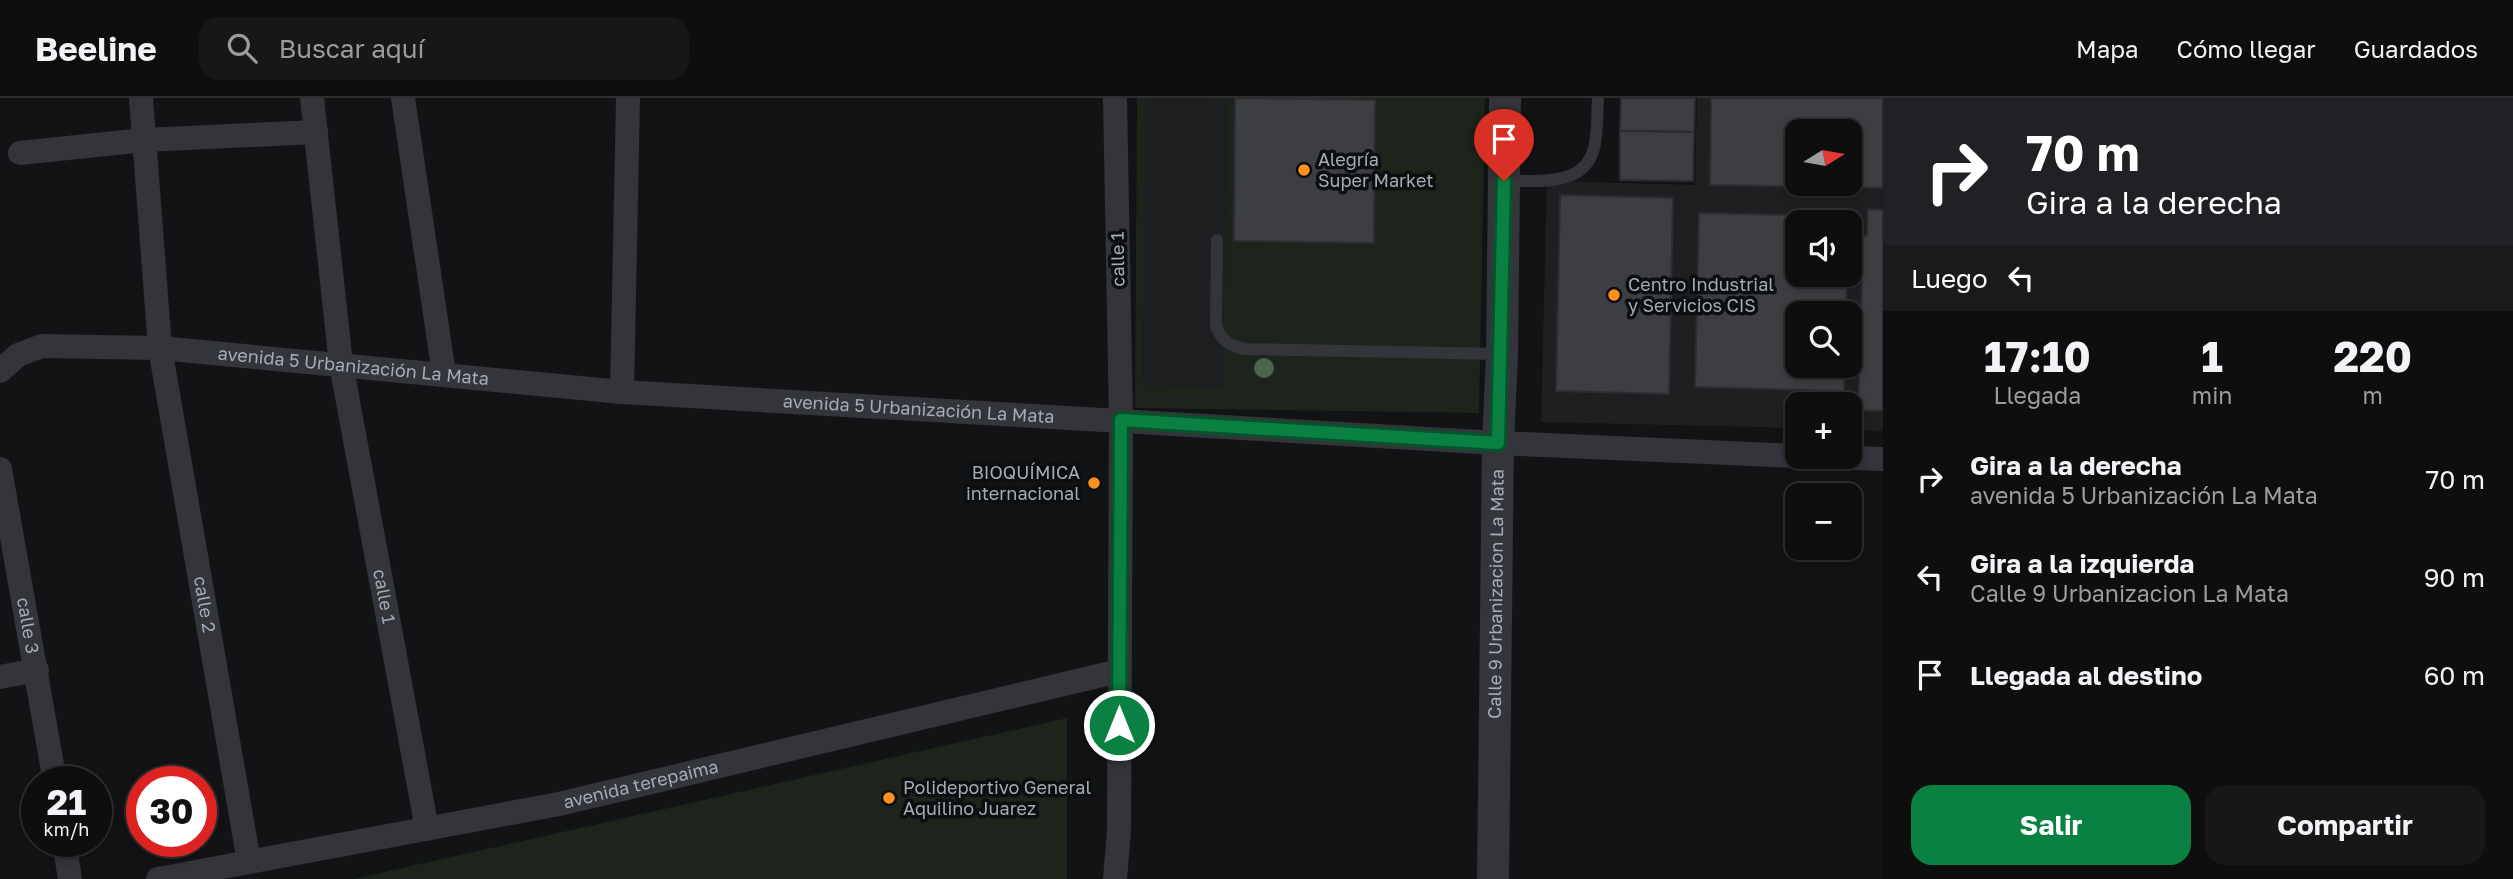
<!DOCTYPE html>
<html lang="es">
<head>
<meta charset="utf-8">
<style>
	:root { --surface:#0e0e0f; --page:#171718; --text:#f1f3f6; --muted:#9b9c9e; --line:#2e2e2f; --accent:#0b8043 }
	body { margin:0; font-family:"Golos Text",sans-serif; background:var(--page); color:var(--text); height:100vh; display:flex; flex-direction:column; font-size:26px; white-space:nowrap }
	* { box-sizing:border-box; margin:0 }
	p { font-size:23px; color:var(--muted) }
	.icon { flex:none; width:38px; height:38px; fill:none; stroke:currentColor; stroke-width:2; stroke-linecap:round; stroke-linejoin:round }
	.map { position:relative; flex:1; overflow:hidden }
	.details { display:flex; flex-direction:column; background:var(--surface); width:630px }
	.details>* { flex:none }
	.top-card { background:#202124; color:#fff; overflow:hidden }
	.needle { width:46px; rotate:79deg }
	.buttons { position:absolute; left:1785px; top:21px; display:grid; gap:14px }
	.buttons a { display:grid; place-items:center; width:77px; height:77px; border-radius:14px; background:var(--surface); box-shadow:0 4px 10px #0003,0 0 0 2px var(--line); font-size:35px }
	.speed { position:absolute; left:21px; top:668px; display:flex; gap:14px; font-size:35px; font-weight:700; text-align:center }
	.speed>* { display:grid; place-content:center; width:91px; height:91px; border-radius:50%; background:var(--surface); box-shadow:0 4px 10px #0003,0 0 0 2px var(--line); line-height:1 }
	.speed small { font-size:18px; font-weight:400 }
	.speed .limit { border:10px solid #d22; background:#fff; color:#111 }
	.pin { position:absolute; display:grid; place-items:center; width:60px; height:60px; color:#fff; margin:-72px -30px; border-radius:50% 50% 50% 0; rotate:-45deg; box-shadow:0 0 7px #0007 }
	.pin .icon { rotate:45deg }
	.me { position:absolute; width:77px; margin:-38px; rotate:0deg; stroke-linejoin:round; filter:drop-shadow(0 0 5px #0008) }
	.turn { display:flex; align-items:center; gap:24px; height:147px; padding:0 28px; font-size:32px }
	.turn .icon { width:91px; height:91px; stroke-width:2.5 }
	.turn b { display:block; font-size:49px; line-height:60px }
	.then { display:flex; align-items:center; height:66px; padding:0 28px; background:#0003; gap:14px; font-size:26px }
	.eta { display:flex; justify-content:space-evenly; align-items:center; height:119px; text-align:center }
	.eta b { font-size:42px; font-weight:700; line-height:49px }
	.primary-button { display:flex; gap:14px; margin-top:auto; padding:14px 28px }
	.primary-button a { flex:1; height:80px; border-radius:21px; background:var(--accent); color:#fff; font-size:28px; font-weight:700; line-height:80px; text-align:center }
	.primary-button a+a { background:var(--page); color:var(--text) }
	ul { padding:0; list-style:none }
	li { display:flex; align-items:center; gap:21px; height:98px; padding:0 28px }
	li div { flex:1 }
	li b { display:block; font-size:26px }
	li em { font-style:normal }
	header { display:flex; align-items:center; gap:42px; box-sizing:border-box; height:98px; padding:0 35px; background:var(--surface); border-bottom:2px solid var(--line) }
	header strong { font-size:33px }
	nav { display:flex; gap:38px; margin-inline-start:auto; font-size:24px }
	.search { width:490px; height:63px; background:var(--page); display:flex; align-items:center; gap:18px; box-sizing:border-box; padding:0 24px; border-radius:21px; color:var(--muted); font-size:26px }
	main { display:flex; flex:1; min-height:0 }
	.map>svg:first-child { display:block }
	.built { fill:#1e1f21; fill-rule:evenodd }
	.green { fill:#1c241c; fill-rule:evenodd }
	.building { fill:#3c3e42; stroke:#2c2d30; stroke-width:2; fill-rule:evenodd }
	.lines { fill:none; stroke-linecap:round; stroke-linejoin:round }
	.service { stroke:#33353a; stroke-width:12 }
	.minor { stroke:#33353a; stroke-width:24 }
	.tertiary { stroke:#33353a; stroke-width:32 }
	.tree { fill:#4c624a }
	.route-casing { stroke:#07532c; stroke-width:18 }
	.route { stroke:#0b8043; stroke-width:12 }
	.poi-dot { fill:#ff8f1f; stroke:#0d0e0f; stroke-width:2.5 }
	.labels { text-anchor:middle; stroke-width:7; stroke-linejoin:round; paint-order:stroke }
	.poi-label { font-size:18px; fill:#a2acb6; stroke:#0d0e0f; text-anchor:start }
	.street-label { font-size:18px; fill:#a2acb6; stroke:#0d0e0f }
</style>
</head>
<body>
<header>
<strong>Beeline</strong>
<div class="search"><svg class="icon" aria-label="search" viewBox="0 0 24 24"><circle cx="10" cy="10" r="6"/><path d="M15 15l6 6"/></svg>Buscar aquí</div>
<nav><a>Mapa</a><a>Cómo llegar</a><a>Guardados</a></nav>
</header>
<main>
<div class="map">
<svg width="1883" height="781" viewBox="0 0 1883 781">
	<rect width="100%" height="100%" fill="#121314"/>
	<g class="built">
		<path d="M1146,0H1227L1225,290L1143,289Z"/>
		<path d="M1697,0H1883V333L1850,332V306H1797V330L1541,324L1547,83L1695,87ZM1797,33H1850V86H1797ZM1797,124H1850V177H1797ZM1797,215H1850V268H1797Z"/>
	</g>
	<g class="green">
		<path d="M1137,0H1146L1143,288L1224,290L1227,1L1182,0H1485L1479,315L1135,310ZM1236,1L1374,144L1234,142Z"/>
		<path d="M1067,620V781H354Z"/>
	</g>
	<g class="building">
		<path d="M1235,0L1375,2L1374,145L1234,143Z"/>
		<path d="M1621,0H1695L1694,34L1620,33Z"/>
		<path d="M1711,0H1883V90L1710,87ZM1797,33H1850V86H1797Z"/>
		<path d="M1620,33L1694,34L1693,83L1620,82Z"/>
		<path d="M1560,97L1673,100L1669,296L1556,293Z"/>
		<path d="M1868,111L1883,112V313L1858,312L1862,183L1851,178L1852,144L1867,137Z"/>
		<path d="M1699,115L1848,118V124H1797V177H1847L1846,215H1797V268H1845L1844,293L1695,289Z"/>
	</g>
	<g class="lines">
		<g class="service">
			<path d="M1505,83C1537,82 1584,90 1594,50C1598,34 1597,16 1598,0"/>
			<path d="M1217,142L1216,228C1222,243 1229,247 1244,251L1501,256"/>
		</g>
		<g class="minor">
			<path id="s1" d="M141,0L160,250L249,764"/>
			<path id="s2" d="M312,0L341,266L427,731"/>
			<path d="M403,0L444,276"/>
			<path d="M20,55L144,42L316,34"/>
			<path id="s3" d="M0,273L18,257L42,248L160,250L622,294L1498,345L1797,358"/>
			<path d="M622,294L628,0"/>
			<path d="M1825,359L1883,361"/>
			<path id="s4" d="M0,371L55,684"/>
			<path d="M0,579L37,572"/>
			<path d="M64,744L70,781"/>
			<path id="s5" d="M158,781L559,706L1119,573"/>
			<path d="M1115,781L1119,733L1121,322L1115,0"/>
		</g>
		<path class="tertiary" id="s6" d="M1493,781L1498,345L1502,256L1505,0"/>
	</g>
	<circle class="tree" cx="1264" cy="270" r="10"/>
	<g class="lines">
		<defs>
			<path id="route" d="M1119,627L1121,322L1498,345L1504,83"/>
		</defs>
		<use href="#route" class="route-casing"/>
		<use href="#route" class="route"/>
	</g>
	<g class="poi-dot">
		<circle cx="1304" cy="72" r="7"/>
		<circle cx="1614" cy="197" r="7"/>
		<circle cx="1094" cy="385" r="7"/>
		<circle cx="889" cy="700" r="7"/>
	</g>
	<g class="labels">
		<g class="poi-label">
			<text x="1318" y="68">Alegría<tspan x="1318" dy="21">Super Market</tspan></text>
			<text x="1628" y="193">Centro Industrial<tspan x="1628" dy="21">y Servicios CIS</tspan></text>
			<text x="1080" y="381" text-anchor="end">BIOQUÍMICA<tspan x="1080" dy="21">internacional</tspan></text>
			<text x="903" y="696">Polideportivo General<tspan x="903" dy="21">Aquilino Juarez</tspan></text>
		</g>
		<g class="street-label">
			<text transform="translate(1118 161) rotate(-91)" y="6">calle 1</text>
			<text dy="6" stroke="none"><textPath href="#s3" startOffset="362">avenida 5 Urbanización La Mata</textPath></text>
			<text dy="6" stroke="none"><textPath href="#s3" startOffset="929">avenida 5 Urbanización La Mata</textPath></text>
			<text dy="6" stroke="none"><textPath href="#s6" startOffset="285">Calle 9 Urbanizacion La Mata</textPath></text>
			<text dy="6" stroke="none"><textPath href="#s2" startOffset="504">calle 1</textPath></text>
			<text dy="6" stroke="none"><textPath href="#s1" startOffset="511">calle 2</textPath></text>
			<text dy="6" stroke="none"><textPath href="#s4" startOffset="159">calle 3</textPath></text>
			<text dy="6" stroke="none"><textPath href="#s5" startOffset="492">avenida terepaima</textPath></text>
		</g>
	</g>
</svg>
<div class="buttons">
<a><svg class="needle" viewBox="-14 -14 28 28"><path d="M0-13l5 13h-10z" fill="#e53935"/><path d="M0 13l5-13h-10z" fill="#9b9c9e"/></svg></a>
<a><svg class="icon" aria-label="sound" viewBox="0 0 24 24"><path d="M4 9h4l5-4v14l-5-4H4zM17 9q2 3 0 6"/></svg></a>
<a><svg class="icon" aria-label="search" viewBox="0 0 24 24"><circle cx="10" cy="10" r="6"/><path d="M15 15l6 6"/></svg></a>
<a>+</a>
<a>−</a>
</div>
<div class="speed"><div>21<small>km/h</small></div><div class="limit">30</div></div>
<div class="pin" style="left:1504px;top:83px;background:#d93025"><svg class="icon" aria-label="arrive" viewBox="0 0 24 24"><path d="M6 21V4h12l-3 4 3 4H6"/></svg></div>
<svg class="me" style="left:1119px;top:627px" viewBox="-20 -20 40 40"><circle r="17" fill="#0b8043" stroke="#fff" stroke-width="3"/><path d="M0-11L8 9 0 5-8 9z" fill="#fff"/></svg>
</div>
<section class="details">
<div class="top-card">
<div class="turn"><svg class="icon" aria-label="right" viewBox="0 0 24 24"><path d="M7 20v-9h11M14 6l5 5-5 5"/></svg><div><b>70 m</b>Gira a la derecha</div></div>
<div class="then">Luego<svg class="icon" aria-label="left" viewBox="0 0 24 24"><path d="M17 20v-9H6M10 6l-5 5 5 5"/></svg></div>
</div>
<div class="eta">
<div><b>17:10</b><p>Llegada</p></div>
<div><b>1</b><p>min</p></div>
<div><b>220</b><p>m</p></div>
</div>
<ul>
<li><svg class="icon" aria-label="right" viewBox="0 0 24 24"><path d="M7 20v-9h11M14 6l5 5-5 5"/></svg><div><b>Gira a la derecha</b><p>avenida 5 Urbanización La Mata</p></div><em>70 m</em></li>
<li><svg class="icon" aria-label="left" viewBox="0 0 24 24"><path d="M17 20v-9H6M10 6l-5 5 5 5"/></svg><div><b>Gira a la izquierda</b><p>Calle 9 Urbanizacion La Mata</p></div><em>90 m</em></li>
<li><svg class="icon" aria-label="arrive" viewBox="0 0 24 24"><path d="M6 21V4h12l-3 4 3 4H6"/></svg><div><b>Llegada al destino</b></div><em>60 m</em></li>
</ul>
<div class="primary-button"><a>Salir</a><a>Compartir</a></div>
</section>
</main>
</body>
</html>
